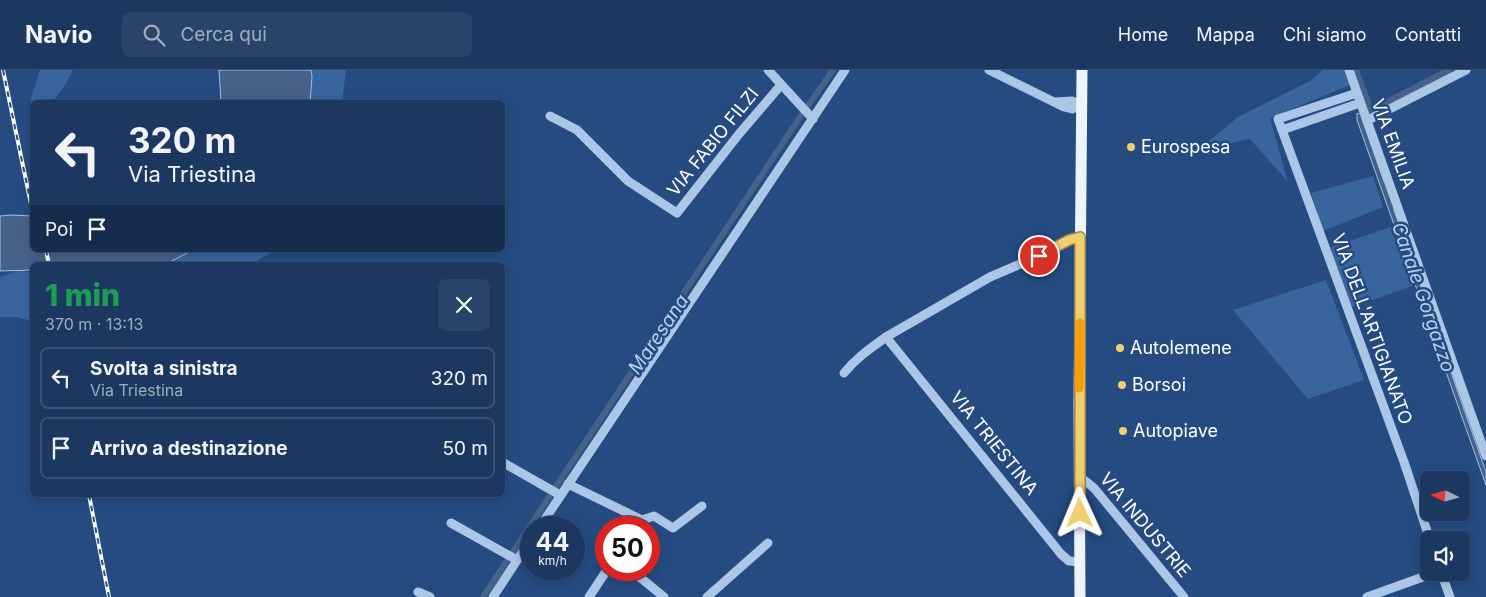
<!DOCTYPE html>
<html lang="it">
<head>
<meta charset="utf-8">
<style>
	:root { --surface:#1c3861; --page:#29436a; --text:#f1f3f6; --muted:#a0acbd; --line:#3a5276 }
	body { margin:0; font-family:Inter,sans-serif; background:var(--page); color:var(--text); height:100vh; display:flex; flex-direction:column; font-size:19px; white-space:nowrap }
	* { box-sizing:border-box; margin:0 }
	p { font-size:16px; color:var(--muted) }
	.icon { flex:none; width:28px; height:28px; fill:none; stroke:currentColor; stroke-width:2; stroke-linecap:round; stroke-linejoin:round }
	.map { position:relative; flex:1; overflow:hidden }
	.sheet { position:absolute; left:30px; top:192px; width:475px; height:235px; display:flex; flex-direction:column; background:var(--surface); border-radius:8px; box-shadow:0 2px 8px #0003,0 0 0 1px var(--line) }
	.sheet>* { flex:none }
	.banner { position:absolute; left:30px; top:30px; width:475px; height:152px; border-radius:8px; box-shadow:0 2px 8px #0003,0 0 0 1px var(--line); background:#1c3861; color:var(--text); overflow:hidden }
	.needle { width:32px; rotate:275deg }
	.controls { position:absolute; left:1420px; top:401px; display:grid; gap:10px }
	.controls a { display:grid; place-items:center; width:50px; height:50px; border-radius:8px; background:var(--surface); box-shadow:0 2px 8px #0003,0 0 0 1px var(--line); font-size:25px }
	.speed { position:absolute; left:520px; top:446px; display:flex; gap:10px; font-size:25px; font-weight:700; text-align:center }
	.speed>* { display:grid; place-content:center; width:65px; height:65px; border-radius:50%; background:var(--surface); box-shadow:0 2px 8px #0003,0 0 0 1px var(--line); line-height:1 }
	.speed small { font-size:12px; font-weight:400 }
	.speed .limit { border:8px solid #d22; background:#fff; color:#111 }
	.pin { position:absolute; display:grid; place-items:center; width:42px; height:42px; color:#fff; margin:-21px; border:2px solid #fff; border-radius:50%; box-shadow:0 1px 5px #0007 }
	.me { position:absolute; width:55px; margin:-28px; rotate:359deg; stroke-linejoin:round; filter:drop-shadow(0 0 4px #0008) }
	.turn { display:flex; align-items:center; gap:18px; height:105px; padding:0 15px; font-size:22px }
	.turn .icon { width:65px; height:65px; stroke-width:2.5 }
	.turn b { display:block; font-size:35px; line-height:42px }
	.then { display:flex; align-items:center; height:48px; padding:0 15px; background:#0003; gap:10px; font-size:19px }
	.round { display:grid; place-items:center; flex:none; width:52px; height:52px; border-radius:8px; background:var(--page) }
	.headline { display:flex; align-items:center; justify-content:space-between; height:85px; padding:0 15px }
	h1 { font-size:30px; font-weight:800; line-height:38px; color:#1e9e55 }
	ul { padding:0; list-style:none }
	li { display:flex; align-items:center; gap:15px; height:62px; margin:0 10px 8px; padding:0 5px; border:2px solid var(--line); border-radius:8px }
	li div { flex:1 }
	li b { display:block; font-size:19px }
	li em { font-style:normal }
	header { display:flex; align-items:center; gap:30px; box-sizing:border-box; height:70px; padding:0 25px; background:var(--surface); border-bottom:1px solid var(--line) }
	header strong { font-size:24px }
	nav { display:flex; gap:28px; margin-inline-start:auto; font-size:18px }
	.search { width:350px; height:45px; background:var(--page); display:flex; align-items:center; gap:12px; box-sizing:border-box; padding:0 18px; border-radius:8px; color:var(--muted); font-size:19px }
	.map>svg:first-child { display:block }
	.green { fill:#39659f }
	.water { fill:#466289; stroke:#a1c0e8 }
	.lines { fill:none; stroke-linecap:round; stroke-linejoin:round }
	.canal { stroke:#466289; stroke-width:6 }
	.minor { stroke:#acc6e7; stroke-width:9 }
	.major { stroke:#eef4fd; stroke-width:11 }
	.rail-casing { stroke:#fff; stroke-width:4 }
	.rail { stroke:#254b81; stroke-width:2; stroke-dasharray:5.5; stroke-linecap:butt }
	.route-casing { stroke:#9d8649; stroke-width:12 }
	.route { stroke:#f1ce71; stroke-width:9 }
	.slow { stroke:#f59e0b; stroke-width:9 }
	.poi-dot { fill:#f1ce71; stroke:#254b81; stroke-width:2 }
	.labels { text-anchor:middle; stroke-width:5; stroke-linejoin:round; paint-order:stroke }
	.street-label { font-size:18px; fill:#fff; stroke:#254b81 }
	.poi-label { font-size:18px; fill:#fff; stroke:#254b81; text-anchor:start }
	.water-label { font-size:19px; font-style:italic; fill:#b8d0ee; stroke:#254b81 }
</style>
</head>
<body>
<header>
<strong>Navio</strong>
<div class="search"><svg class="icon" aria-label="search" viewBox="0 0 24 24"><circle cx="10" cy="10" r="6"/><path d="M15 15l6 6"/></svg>Cerca qui</div>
<nav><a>Home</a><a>Mappa</a><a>Chi siamo</a><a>Contatti</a></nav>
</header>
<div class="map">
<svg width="1486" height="527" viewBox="0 0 1486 527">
	<rect width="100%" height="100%" fill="#254b81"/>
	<g class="green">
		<path d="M40,0H73L64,17L52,32H32V44L31,28Z"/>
		<path d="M305,0H346L342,32H305Z"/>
		<path d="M1322,0H1344L1350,15L1270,48L1288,112L1250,69L1198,80L1238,47L1312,10Z"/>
		<path d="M1373,106L1383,137L1323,161L1311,123Z"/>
		<path d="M1391,157L1412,216L1350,238L1326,179Z"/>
		<path d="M193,180H274L251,195H165Z"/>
		<path d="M19,200L29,202L32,204V251L16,247H0V207Z"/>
		<path d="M1326,210L1364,310L1308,329L1233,240Z"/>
	</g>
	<g class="water">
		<path d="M219,0H311L312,7L310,32H221Z"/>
		<path d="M1357,43L1358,44L1360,43L1486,402V415L1357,50Z"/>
		<path d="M11,145L32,146V180H193L164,195H32V200L0,201V146Z"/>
	</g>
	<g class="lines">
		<g class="canal">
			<path d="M1356,0L1371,40"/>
			<path d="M1362,45L1449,0"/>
			<path d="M1385,115L1393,136"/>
			<path d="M483,527L800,47L833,0"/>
		</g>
		<g class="minor">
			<path d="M768,0L813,49"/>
			<path d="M989,0L1064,37L1072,39L1082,35"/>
			<path d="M1349,0L1486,386"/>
			<path d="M1357,23L1278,49L1404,392L1430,470"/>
			<path d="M1056,32L1072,31L1082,35"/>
			<path d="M550,46L577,60L628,111L677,143L739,64L781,15"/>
			<path d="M1368,50L1466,0"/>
			<path d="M1282,60L1360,33"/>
			<path d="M844,303C856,288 871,278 886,267"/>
			<path d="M502,392L560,425"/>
			<path d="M1079,406L1094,418L1184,527"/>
			<path d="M568,414L642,450L637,458"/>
			<path d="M642,450L654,446L673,458L702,436"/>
			<path d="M451,453L517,490"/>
			<path d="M539,458L845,0"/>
			<path d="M1080,492L1069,491L1061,484L886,267L990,207L1039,186L1069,170L1080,167"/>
			<path d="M631,500L664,527"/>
			<path d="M1441,502L1450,527"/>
			<path d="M418,522L430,527"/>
			<path d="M493,527L531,469"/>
			<path d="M589,527L607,500"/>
			<path d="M707,527L768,473"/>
			<path d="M1367,527L1437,502"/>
		</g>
		<path class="major" d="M1080,527L1079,334L1082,0"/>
		<defs>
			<g id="rail">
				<path d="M3,0L32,139"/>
				<path d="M46,180L49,195"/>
				<path d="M89,425L109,527"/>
			</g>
		</defs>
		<use href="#rail" class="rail-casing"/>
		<use href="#rail" class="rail"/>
	</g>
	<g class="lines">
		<defs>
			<path id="route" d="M1039,186L1069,170L1080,167V443"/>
		</defs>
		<use href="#route" class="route-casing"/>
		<use href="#route" class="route"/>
		<path class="slow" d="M1079,318L1080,253"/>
	</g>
	<g class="poi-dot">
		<circle cx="1131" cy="77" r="5"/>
		<circle cx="1120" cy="278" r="5"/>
		<circle cx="1122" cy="315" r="5"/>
		<circle cx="1123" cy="361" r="5"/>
	</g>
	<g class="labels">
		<g class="street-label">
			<text transform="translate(713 72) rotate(-51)" y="6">VIA FABIO FILZI</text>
			<text transform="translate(1393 74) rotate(70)" y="6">VIA EMILIA</text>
			<text transform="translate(1372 259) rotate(70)" y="6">VIA DELL'ARTIGIANATO</text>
			<text transform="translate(994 373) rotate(51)" y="6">VIA TRIESTINA</text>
			<text transform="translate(1145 455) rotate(50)" y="6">VIA INDUSTRIE</text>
		</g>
		<g class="poi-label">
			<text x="1141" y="83">Eurospesa</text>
			<text x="1130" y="284">Autolemene</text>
			<text x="1132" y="321">Borsoi</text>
			<text x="1133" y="367">Autopiave</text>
		</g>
		<g class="water-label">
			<text transform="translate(1424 227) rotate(71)" y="7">Canale Gorgazzo</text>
			<text transform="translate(658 264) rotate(-56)" y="7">Maresana</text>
		</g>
	</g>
</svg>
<div class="controls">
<a><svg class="needle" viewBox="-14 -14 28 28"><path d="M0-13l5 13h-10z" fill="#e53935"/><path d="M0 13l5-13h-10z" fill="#a0acbd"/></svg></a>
<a><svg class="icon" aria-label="sound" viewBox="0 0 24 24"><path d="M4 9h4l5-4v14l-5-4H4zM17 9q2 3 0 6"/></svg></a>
</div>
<div class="speed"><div>44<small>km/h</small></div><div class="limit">50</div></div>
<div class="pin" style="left:1039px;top:186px;background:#d93025"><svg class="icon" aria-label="arrive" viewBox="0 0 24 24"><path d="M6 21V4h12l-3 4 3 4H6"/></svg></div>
<svg class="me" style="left:1080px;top:443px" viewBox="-20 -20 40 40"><path d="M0-17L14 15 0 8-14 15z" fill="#f1ce71" stroke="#fff" stroke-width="4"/></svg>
<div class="banner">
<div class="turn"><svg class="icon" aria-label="left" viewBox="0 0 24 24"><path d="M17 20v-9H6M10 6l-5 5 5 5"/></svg><div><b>320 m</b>Via Triestina</div></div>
<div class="then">Poi<svg class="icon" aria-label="arrive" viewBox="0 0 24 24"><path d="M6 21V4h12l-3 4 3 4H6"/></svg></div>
</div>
<section class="sheet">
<div class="headline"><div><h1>1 min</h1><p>370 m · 13:13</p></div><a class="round"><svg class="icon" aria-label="close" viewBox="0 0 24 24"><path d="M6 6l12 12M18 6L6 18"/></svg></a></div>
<ul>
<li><svg class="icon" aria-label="left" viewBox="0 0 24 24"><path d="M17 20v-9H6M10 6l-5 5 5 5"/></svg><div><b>Svolta a sinistra</b><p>Via Triestina</p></div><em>320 m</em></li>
<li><svg class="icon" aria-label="arrive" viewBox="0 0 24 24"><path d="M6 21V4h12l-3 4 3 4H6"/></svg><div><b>Arrivo a destinazione</b></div><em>50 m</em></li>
</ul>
</section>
</div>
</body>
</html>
